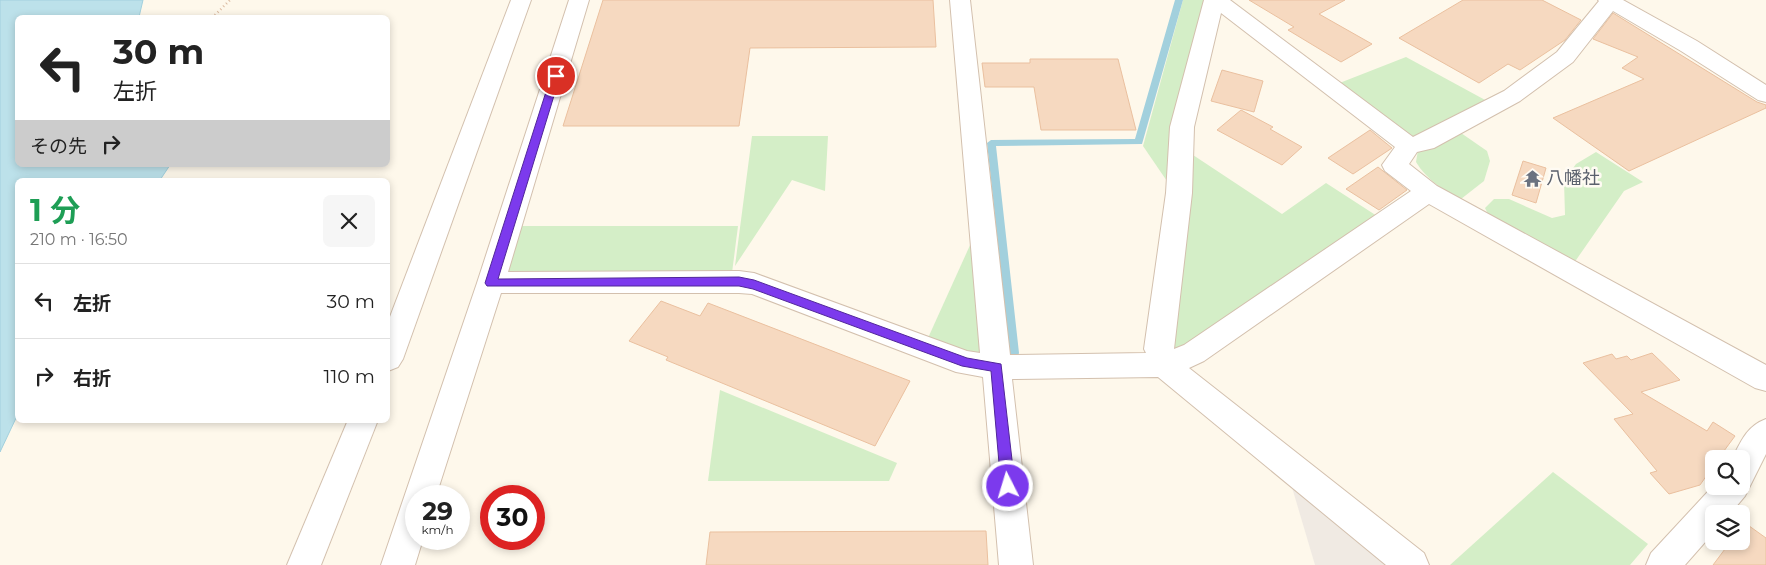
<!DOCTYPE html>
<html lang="ja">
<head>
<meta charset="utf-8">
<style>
	:root { --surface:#fff; --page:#f6f6f6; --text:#222; --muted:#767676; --line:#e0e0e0 }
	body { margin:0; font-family:Montserrat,"Noto Sans JP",sans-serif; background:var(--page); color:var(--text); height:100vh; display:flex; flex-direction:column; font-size:19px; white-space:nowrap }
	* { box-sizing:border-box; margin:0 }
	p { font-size:16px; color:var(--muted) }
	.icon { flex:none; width:28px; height:28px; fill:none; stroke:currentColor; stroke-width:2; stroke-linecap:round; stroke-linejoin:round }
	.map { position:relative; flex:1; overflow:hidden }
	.sheet { position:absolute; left:15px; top:178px; width:375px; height:245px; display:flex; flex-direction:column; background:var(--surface); border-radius:8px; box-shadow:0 2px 8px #0003 }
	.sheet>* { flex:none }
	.hud { position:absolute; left:15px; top:15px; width:375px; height:152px; border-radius:8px; box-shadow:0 2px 8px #0003; background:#fff; color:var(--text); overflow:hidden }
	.controls { position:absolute; left:1705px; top:450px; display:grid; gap:10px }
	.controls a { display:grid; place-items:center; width:45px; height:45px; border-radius:8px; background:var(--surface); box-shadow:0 2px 8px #0003; font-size:25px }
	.speed { position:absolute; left:405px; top:485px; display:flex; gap:10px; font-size:25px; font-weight:700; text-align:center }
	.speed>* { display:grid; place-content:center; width:65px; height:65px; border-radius:50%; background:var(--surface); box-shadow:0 2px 8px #0003; line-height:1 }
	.speed small { font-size:12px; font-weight:400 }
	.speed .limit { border:8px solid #d22; background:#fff; color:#111 }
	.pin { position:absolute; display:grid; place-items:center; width:42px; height:42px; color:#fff; margin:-21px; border:2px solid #fff; border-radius:50%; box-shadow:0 1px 5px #0007 }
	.me { position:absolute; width:55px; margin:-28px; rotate:355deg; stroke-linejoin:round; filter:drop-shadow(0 0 4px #0008) }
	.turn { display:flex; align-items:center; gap:18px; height:105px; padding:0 15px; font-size:22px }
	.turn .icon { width:65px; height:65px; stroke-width:2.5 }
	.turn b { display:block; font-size:35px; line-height:42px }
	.then { display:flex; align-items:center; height:48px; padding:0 15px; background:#0003; gap:10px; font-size:19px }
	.round { display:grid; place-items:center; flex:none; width:52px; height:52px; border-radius:8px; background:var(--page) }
	.summary { display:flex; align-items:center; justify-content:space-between; height:85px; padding:0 15px }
	h1 { font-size:30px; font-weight:700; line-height:38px; color:#1e9e55 }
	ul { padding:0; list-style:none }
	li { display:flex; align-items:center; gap:15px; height:75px; padding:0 15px; border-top:1px solid var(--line) }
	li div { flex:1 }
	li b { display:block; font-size:19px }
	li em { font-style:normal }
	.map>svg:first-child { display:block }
	.industrial { fill:#f0eae3 }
	.green { fill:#d4eec7 }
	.water { fill:#bce1ea; stroke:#a2d0dd }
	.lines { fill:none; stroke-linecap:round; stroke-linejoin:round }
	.stream { fill:#a2d0dd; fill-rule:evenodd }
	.building { fill:#f6d9c0; stroke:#eac09f }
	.street-casing { stroke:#d3c0ae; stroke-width:2 }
	.path { stroke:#dcbca2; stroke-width:2.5; stroke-dasharray:1 3; stroke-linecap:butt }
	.street { fill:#fff; fill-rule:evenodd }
	.route { fill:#7c3aed; stroke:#51269a }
	.labels { text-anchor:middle; stroke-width:5; stroke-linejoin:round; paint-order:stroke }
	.worship-label { font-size:18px; fill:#5b616d; stroke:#fffbf3; text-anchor:start }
</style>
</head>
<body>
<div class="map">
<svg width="1766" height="565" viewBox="0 0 1766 565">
	<rect width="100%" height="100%" fill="#fef8eb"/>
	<path class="industrial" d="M1291,484L1389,565H1315Z"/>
	<g class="green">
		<path d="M1183,0H1206L1171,187L1143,146Z"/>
		<path d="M1406,57L1487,101L1424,135L1409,138L1337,84Z"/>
		<path d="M1461,133L1487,151L1490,161L1484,181L1461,199C1443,190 1427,180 1416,162L1418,150Z"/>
		<path d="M752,136H828L825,191L792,180L735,266Z"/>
		<path d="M1596,152L1643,182L1624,191L1574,263L1489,216L1485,208L1494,199H1509L1552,218L1565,215L1564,181L1576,164Z"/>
		<path d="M1193,155L1282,214L1326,183L1377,216L1192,343L1175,350L1173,337Z"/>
		<path d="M518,226H738L732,273H505Z"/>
		<path d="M971,243L983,355L962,351L928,338Z"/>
		<path d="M720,390L897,463L889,481H708Z"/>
		<path d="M1553,472L1648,544L1630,565H1450Z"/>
	</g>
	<path class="water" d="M0,0H143L139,17L18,18V165H170L160,180H18L17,416L0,452Z"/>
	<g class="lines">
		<path class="stream" d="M1175,0H1183L1142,144L996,146L1019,353L1018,356L1014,357L1010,356L987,143L991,140L1135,139Z"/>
	</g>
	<g class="building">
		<path d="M603,0H933L936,47L750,48L739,126H563Z"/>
		<path d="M1249,0H1345L1319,14L1372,44L1341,62L1288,30L1294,27Z"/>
		<path d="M1463,0H1542L1581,20L1565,40L1520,70L1508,64L1479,83L1399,38Z"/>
		<path d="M1613,13L1757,102L1766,105V108L1629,171L1553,118L1644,79L1622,68L1638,57L1593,39Z"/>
		<path d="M1030,59H1118L1136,130H1041L1034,87H985L982,63H1030Z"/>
		<path d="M1222,70L1263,81L1254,112L1211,101Z"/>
		<path d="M1241,110L1273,127L1270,129L1302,147L1282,165L1217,130Z"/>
		<path d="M1370,130L1392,148L1353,174L1328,158Z"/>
		<path d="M1523,161L1546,168L1536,203L1512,195Z"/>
		<path d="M1378,167L1407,190L1379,210L1346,189Z"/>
		<path d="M661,301L700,316L708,303L910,381L875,446L666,360L668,357L629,341Z"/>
		<path d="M1652,353L1680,380L1641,392L1707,431L1713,422L1735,436L1718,459H1714V465L1700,485L1669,494L1650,473L1657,471L1614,419L1633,414L1583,363L1612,354L1616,359L1627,356L1631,360Z"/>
		<path d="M1745,523L1766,538V565H1713L1731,541H1741V528Z"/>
		<path d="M986,531L988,565H706L710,532Z"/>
	</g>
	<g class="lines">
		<defs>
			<g id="street">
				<path d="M511,0H531L403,359L398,367L388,371V322Z"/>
				<path d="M569,0H589L508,272L739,271L754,273L967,351L980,353L950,0H970L1010,355L1146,353L1144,349L1166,193L1170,127L1204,0H1230L1413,137L1504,91L1557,52L1599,1L1598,0H1623L1697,41L1766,85V102L1758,100L1681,51L1613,11L1573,62L1520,101L1434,148L1417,152L1409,164L1437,186L1766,365V391L1755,388L1429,204L1204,361L1189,368L1424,553L1429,565H1386L1158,377L1012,379L1033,565H999L983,377L956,372L752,294L739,293H501L436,496H416V539H423L415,565H381L477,283ZM1221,13L1395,147L1382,165L1385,171L1411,191L1184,345L1174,349L1192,193L1194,127Z"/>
				<path d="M1766,419V454L1745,496L1730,514H1714V532L1685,565H1646L1651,553L1714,485L1741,486V459H1732C1741,441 1747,426 1766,419Z"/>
				<path d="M348,420H378L321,565H287Z"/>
			</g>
		</defs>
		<use href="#street" class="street-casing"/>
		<path class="path" d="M212,18L230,0"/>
		<use href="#street" class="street"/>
	</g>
	<path class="route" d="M552,73H556L560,76L498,279L739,277L754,280L967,358L1001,364L1015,486L1013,490L1008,492L1003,490L1001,486L991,371L962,366L753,289L739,286H487L485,283Z"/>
	<defs>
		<symbol id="temple-bare" viewBox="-9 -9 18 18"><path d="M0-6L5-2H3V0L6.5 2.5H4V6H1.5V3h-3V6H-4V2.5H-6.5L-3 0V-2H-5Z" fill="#6b7280" stroke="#fffbf3" stroke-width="2.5" paint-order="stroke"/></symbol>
	</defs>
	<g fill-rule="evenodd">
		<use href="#temple-bare" x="1520" y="166" width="25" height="25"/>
	</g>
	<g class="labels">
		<g class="worship-label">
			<text x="1546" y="184">八幡社</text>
		</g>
	</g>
</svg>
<div class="controls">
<a><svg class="icon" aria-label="search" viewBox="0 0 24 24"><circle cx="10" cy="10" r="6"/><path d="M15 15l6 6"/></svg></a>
<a><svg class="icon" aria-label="layers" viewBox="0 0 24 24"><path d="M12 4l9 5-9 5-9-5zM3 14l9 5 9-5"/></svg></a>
</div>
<div class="speed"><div>29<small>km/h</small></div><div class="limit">30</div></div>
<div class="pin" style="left:556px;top:76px;background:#d93025"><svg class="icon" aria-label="arrive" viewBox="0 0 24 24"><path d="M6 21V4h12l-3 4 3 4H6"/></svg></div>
<svg class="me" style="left:1008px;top:486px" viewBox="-20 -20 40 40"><circle r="17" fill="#7c3aed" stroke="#fff" stroke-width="3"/><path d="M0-11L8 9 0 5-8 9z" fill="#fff"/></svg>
<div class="hud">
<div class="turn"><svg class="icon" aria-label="left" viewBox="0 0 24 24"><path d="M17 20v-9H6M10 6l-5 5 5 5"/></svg><div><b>30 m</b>左折</div></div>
<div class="then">その先<svg class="icon" aria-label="right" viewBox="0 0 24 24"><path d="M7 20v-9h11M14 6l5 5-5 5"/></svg></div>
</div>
<section class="sheet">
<div class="summary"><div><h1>1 分</h1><p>210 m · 16:50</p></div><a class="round"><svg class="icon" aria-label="close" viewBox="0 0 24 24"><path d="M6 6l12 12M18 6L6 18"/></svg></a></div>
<ul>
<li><svg class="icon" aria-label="left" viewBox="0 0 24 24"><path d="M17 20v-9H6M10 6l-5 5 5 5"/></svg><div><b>左折</b></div><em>30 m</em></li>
<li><svg class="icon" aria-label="right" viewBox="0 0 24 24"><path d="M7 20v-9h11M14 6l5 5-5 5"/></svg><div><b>右折</b></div><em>110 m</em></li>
</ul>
</section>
</div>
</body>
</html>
